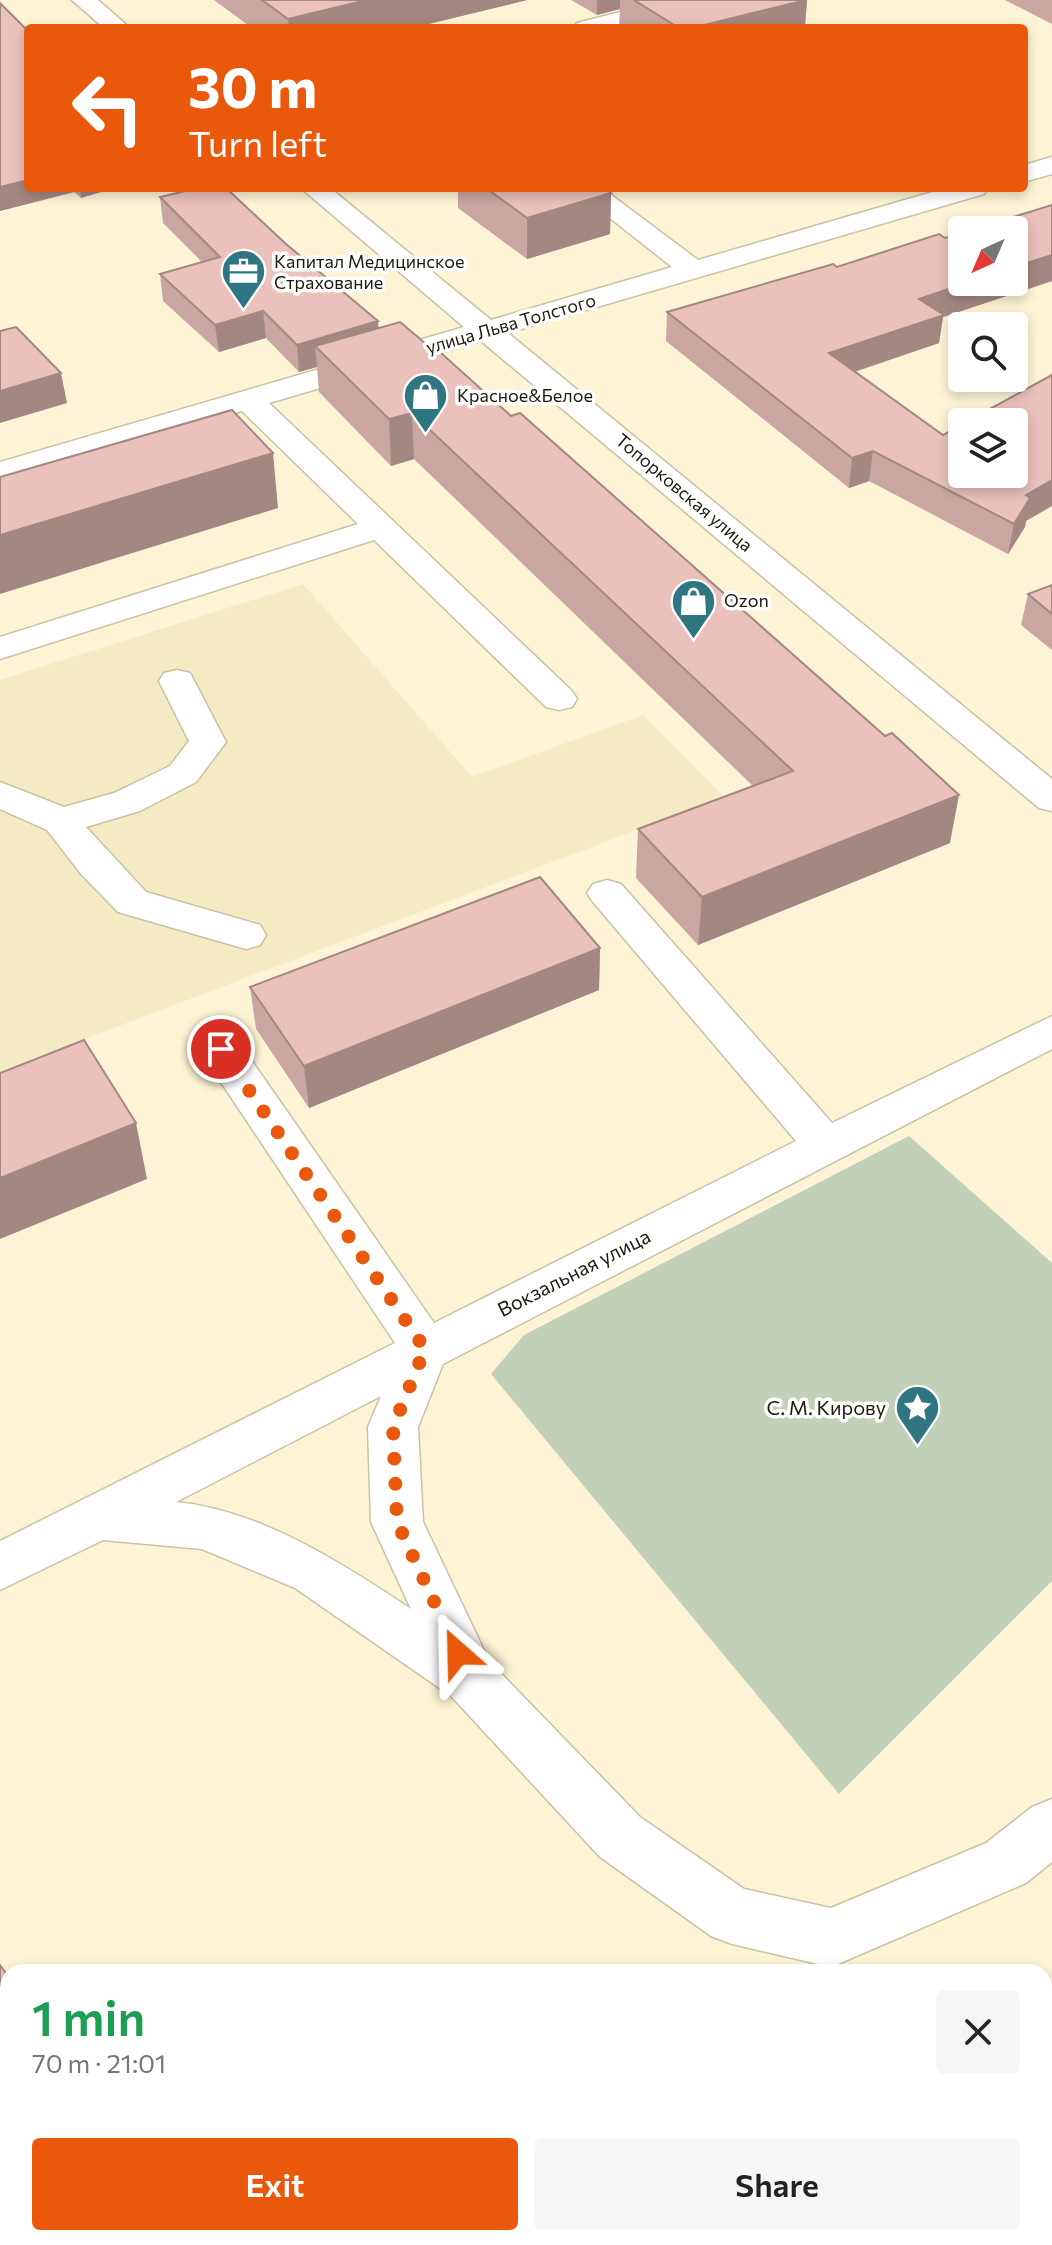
<!DOCTYPE html>
<html lang="en">
<head>
<meta charset="utf-8">
<style>
	:root { --surface:#fff; --page:#f6f6f6; --text:#222; --muted:#767676; --accent:#ea580c }
	body { margin:0; font-family:Commissioner,sans-serif; background:var(--page); color:var(--text); height:100vh; display:flex; flex-direction:column; font-size:30px; white-space:nowrap }
	* { box-sizing:border-box; margin:0 }
	p { font-size:26px; color:var(--muted) }
	.icon { flex:none; width:44px; height:44px; fill:none; stroke:currentColor; stroke-width:2; stroke-linecap:round; stroke-linejoin:round }
	.map { position:relative; flex:1; overflow:hidden }
	.drawer { position:absolute; left:0px; top:1964px; width:1052px; height:282px; display:flex; flex-direction:column; background:var(--surface); border-radius:24px 24px 0 0; box-shadow:0 4px 12px #0003 }
	.drawer>* { flex:none }
	.guide { position:absolute; left:24px; top:24px; width:1004px; height:168px; border-radius:8px; box-shadow:0 4px 12px #0003; background:#ea580c; color:#fff; overflow:hidden }
	.needle { width:52px; rotate:224deg }
	.tools { position:absolute; left:948px; top:216px; display:grid; gap:16px }
	.tools a { display:grid; place-items:center; width:80px; height:80px; border-radius:8px; background:var(--surface); box-shadow:0 4px 12px #0003; font-size:40px }
	.pin { position:absolute; display:grid; place-items:center; width:68px; height:68px; color:#fff; margin:-34px; border:4px solid #fff; border-radius:50%; box-shadow:0 2px 8px #0007 }
	.me { position:absolute; width:88px; margin:-44px; rotate:335deg; stroke-linejoin:round; filter:drop-shadow(0 0 6px #0008) }
	.turn { display:flex; align-items:center; gap:28px; height:168px; padding:0 32px; font-size:36px }
	.turn .icon { width:104px; height:104px; stroke-width:2.5 }
	.turn b { display:block; font-size:56px; line-height:68px }
	.round { display:grid; place-items:center; flex:none; width:84px; height:84px; border-radius:8px; background:var(--page) }
	.summary { display:flex; align-items:center; justify-content:space-between; height:136px; padding:0 32px }
	h1 { font-size:48px; font-weight:600; line-height:60px; color:#1e9e55 }
	.action { display:flex; gap:16px; margin-top:auto; padding:16px 32px }
	.action a { flex:1; height:92px; border-radius:8px; background:var(--accent); color:#fff; font-size:32px; font-weight:600; line-height:92px; text-align:center }
	.action a+a { background:var(--page); color:var(--text) }
	.map>svg:first-child { display:block }
	.built { fill:#f4eac3 }
	.green { fill:#c2cfb9 }
	.lines { fill:none; stroke-linecap:round; stroke-linejoin:round }
	.minor-casing { stroke:#cac2a4; stroke-width:3 }
	.minor { fill:#fff; fill-rule:evenodd }
	.wall { fill:#c9a6a1 }
	.shaded-wall { fill:#a48783 }
	.building { fill:#eac1bb; stroke:#a48783; stroke-width:2 }
	.route { stroke:#ea580c; stroke-width:14; stroke-dasharray:0 25.2 }
	.labels { text-anchor:middle; stroke-width:7; stroke-linejoin:round; paint-order:stroke }
	.far-poi-label { font-size:18px; fill:#1d1a0f; stroke:#fff; text-anchor:start }
	.far-street-label { font-size:18px; fill:#1d1a0f; stroke:#fff }
	.street-label { font-size:20px; fill:#1d1a0f; stroke:#fff }
	.poi-label { font-size:20px; fill:#1d1a0f; stroke:#fff; text-anchor:end }
</style>
</head>
<body>
<div class="map">
<svg width="1052" height="2245" viewBox="0 0 1052 2245">
	<rect width="100%" height="100%" fill="#fcf4d4"/>
	<path class="built" d="M303,584L472,777L643,715L724,797L0,1071V680Z"/>
	<path class="green" d="M909,1136L1052,1263V1581L839,1794L491,1374L524,1335Z"/>
	<g class="lines">
		<defs>
			<g id="minor">
				<path d="M72,0H98L130,28H104Z"/>
				<path d="M667,0H707L703,5L613,28H573L577,23Z"/>
				<path d="M1052,157V174L1024,182V165Z"/>
				<path d="M301,188H330L491,320L672,267L572,188H602L698,260L946,188H988L984,194L508,333L1052,779V811L1039,808L481,341L269,403L572,691L577,699L572,707L559,710L546,707L374,540L0,659V637L358,524L242,411L0,482V462L464,327Z"/>
				<path d="M177,670L190,673L226,742L196,782L140,811L86,827L146,892L260,925L266,935L260,945L246,949L118,912L82,875L47,830L0,809V782L64,807L114,793L170,766L189,741L159,681L164,673Z"/>
				<path d="M607,880L621,884L832,1123L1052,1016V1049L443,1364L418,1427L423,1522L489,1661L640,1817L744,1889L831,1908L986,1843L1032,1807L1052,1799V1862L1026,1883L831,1967L732,1944L711,1936L600,1857L451,1696L295,1588L202,1549L103,1540L0,1590V1541L395,1343L206,1060L200,1049L206,1038L221,1034L236,1038L434,1323L796,1141L593,902L587,893L593,884ZM381,1396L368,1427L371,1522L411,1609C342,1563 260,1510 176,1502Z"/>
				<rect x="826" y="2238" width="64" height="7"/>
			</g>
		</defs>
		<use href="#minor" class="minor-casing"/>
		<use href="#minor" class="minor"/>
	</g>
	<g class="wall">
		<path d="M214,0H527L412,28H252Z"/>
		<path d="M571,0H807L805,26L799,28H619L620,9L597,15Z"/>
		<path d="M1005,0H1052V24Z"/>
		<path d="M0,3L28,188H114L81,198L74,192L0,211Z"/>
		<path d="M458,188H604L611,193L610,234L527,259L458,208Z"/>
		<path d="M160,197L286,244L950,843L698,945L636,878L638,829L753,786L414,459L391,466L319,392L317,367L299,372L266,338L219,352L163,301L160,274L202,262L163,223Z"/>
		<path d="M1052,205V281L943,317L939,343L855,372L1026,521L1025,527L1008,554L869,481L849,488L666,341L667,312L945,238Z"/>
		<path d="M1052,585V650L1021,625L1028,594Z"/>
		<path d="M600,948L599,990L309,1108L256,1029L250,987Z"/>
	</g>
	<g class="shaded-wall">
		<path d="M367,0H527L412,28H289L288,19Z"/>
		<path d="M597,0H620V9L597,15Z"/>
		<path d="M787,0H807L805,26L800,28H692Z"/>
		<path d="M28,180V188H74V192L0,211V187Z"/>
		<path d="M80,188H114L81,198Z"/>
		<path d="M611,193L610,234L527,259V218Z"/>
		<path d="M1052,255V281L943,317L939,343L826,381L829,353L919,299L969,282H1014V267Z"/>
		<path d="M263,311L266,338L219,352L215,325Z"/>
		<path d="M378,321L380,348L315,346L317,367L299,372L297,345Z"/>
		<path d="M61,373L67,403L0,423V391Z"/>
		<path d="M412,413L414,459L391,466L389,419Z"/>
		<path d="M873,451L869,481L849,488L852,458Z"/>
		<path d="M273,453L278,508L0,594V535Z"/>
		<path d="M1052,480V506L1026,521L1025,527L1008,554L1014,524L1026,495Z"/>
		<path d="M959,795L950,843L698,945L702,897Z"/>
		<path d="M600,948L599,990L309,1108L304,1066Z"/>
		<path d="M136,1123L147,1179L0,1239V1178Z"/>
	</g>
	<g class="building">
		<path d="M262,0H367L288,19Z"/>
		<path d="M634,0H800L802,1L692,28H679Z"/>
		<path d="M0,3L28,31V180L0,187Z"/>
		<path d="M198,188H226L286,244L378,321L297,345L263,311L215,325L160,274L220,257L160,197Z"/>
		<path d="M486,188H604L611,193L527,218Z"/>
		<path d="M1052,205V255L1014,267V230H971Z"/>
		<path d="M962,233V282H969L919,299L944,315L829,353L943,435L962,424V474H1014V422H966L1052,375V480L1026,495L1030,498L1014,524L873,451L852,458L667,312L833,264L837,267L939,234L945,238Z"/>
		<path d="M400,322L426,344L430,343L511,416L520,413L885,736L892,733L959,795L702,897L638,829L793,771L412,413L389,419L315,346Z"/>
		<path d="M16,327L61,373L0,391V331Z"/>
		<path d="M232,410L273,453L0,535V477Z"/>
		<path d="M1052,585V614L1028,594Z"/>
		<path d="M540,877L600,948L304,1066L250,987Z"/>
		<path d="M84,1040L136,1123L0,1178V1073Z"/>
		<path d="M0,1965L8,1976V2141L6,2143L8,2147V2238H72L77,2245H0Z"/>
		<path d="M595,2238H628L634,2245H589Z"/>
	</g>
	<g class="lines">
		<path class="route" d="M221,1049L425,1349L393,1427L397,1522L458,1653"/>
	</g>
	<defs>
		<symbol id="office-pin" viewBox="-11 -11 22 30"><path d="M0 17L-7.5 6A9.5 9.5 0 1 1 7.5 6Z" fill="#2f7682" stroke="#fff"/><path d="M-6-3h4V-5.5h4V-3h4V5H-6ZM-1-4.5V-3h2v-1.5ZM-6 0V1H6V0Z" fill="#fff"/></symbol>
		<symbol id="shop-pin" viewBox="-11 -11 22 30"><path d="M0 17L-7.5 6A9.5 9.5 0 1 1 7.5 6Z" fill="#2f7682" stroke="#fff"/><path d="M-5-2.5h2.3a2.7 3.5 0 0 1 5.4 0H5L5.5 6h-11ZM-1.5-2.5h3a1.5 2.3 0 0 0-3 0Z" fill="#fff"/></symbol>
		<symbol id="sight-pin" viewBox="-11 -11 22 30"><path d="M0 17L-7.5 6A9.5 9.5 0 1 1 7.5 6Z" fill="#2f7682" stroke="#fff"/><path d="M0-6L1.8-2.2L6-1.7L2.9 1.2L3.7 5.4L0 3.3L-3.7 5.4L-2.9 1.2L-6-1.7L-1.8-2.2Z" fill="#fff"/></symbol>
	</defs>
	<g fill-rule="evenodd">
		<use href="#office-pin" x="218" y="246" width="51" height="69"/>
		<use href="#shop-pin" x="400" y="370" width="51" height="69"/>
		<use href="#shop-pin" x="668" y="576" width="51" height="69"/>
		<use href="#sight-pin" x="892" y="1382" width="51" height="69"/>
	</g>
	<g class="labels">
		<g class="far-poi-label">
			<text x="274" y="268">Капитал Медицинское<tspan x="274" dy="21">Страхование</tspan></text>
			<text x="457" y="402">Красное&amp;Белое</text>
			<text x="724" y="607">Ozon</text>
		</g>
		<g class="far-street-label">
			<text transform="translate(511 324) rotate(-16)" y="6">улица Льва Толстого</text>
			<text transform="translate(684 493) rotate(40)" y="6">Топорковская улица</text>
		</g>
		<g class="street-label">
			<text transform="translate(574 1273) rotate(-27)" y="7">Вокзальная улица</text>
		</g>
		<g class="poi-label">
			<text x="886" y="1415">С. М. Кирову</text>
		</g>
	</g>
</svg>
<div class="tools">
<a><svg class="needle" viewBox="-14 -14 28 28"><path d="M0-13l5 13h-10z" fill="#e53935"/><path d="M0 13l5-13h-10z" fill="#767676"/></svg></a>
<a><svg class="icon" aria-label="search" viewBox="0 0 24 24"><circle cx="10" cy="10" r="6"/><path d="M15 15l6 6"/></svg></a>
<a><svg class="icon" aria-label="layers" viewBox="0 0 24 24"><path d="M12 4l9 5-9 5-9-5zM3 14l9 5 9-5"/></svg></a>
</div>
<div class="pin" style="left:221px;top:1049px;background:#d93025"><svg class="icon" aria-label="arrive" viewBox="0 0 24 24"><path d="M6 21V4h12l-3 4 3 4H6"/></svg></div>
<svg class="me" style="left:458px;top:1653px" viewBox="-20 -20 40 40"><path d="M0-17L14 15 0 8-14 15z" fill="#ea580c" stroke="#fff" stroke-width="4"/></svg>
<div class="guide">
<div class="turn"><svg class="icon" aria-label="left" viewBox="0 0 24 24"><path d="M17 20v-9H6M10 6l-5 5 5 5"/></svg><div><b>30 m</b>Turn left</div></div>
</div>
<section class="drawer">
<div class="summary"><div><h1>1 min</h1><p>70 m · 21:01</p></div><a class="round"><svg class="icon" aria-label="close" viewBox="0 0 24 24"><path d="M6 6l12 12M18 6L6 18"/></svg></a></div>
<div class="action"><a>Exit</a><a>Share</a></div>
</section>
</div>
</body>
</html>
